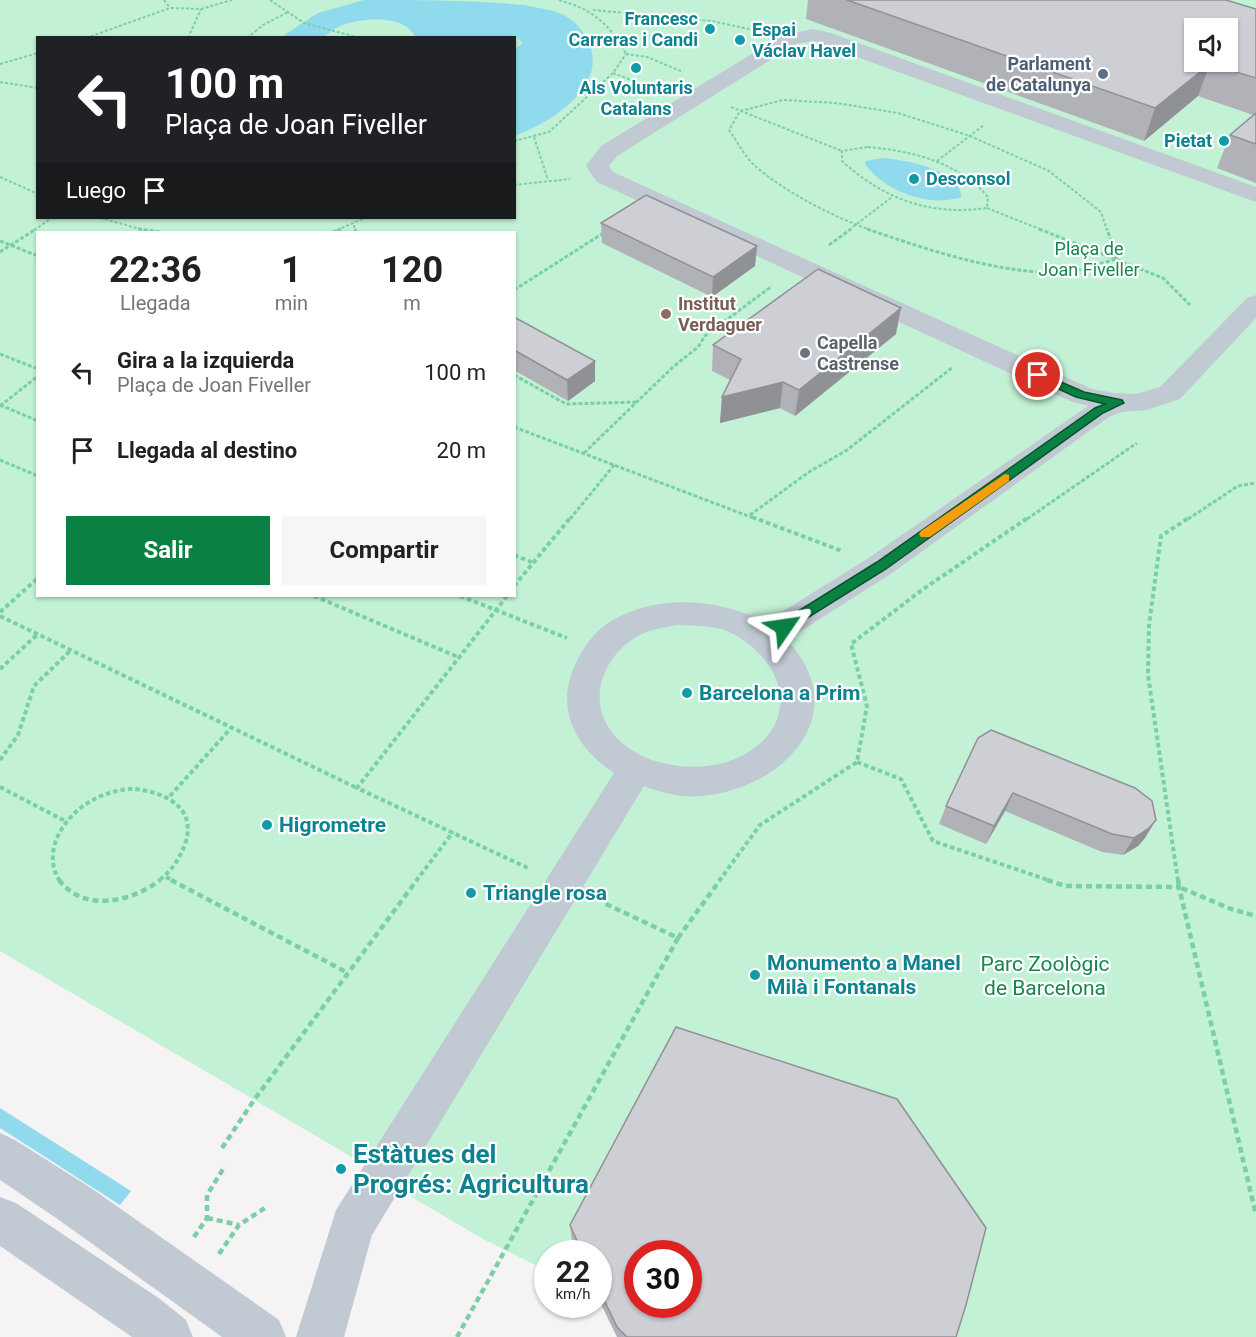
<!DOCTYPE html>
<html lang="es">
<head>
<meta charset="utf-8">
<style>
	:root { --surface:#fff; --page:#f6f6f6; --text:#202124; --muted:#757577; --accent:#0b8043 }
	body { margin:0; font-family:Roboto,sans-serif; background:var(--page); color:var(--text); height:100vh; display:flex; flex-direction:column; font-size:22px; white-space:nowrap }
	* { box-sizing:border-box; margin:0 }
	p { font-size:20px; color:var(--muted) }
	.icon { flex:none; width:33px; height:33px; fill:none; stroke:currentColor; stroke-width:2; stroke-linecap:round; stroke-linejoin:round }
	.map { position:relative; flex:1; overflow:hidden }
	.drawer { position:absolute; left:36px; top:231px; width:480px; height:366px; display:flex; flex-direction:column; background:var(--surface); border-radius:0px; box-shadow:0 2px 4px #0004 }
	.drawer>* { flex:none }
	.top-card { position:absolute; left:36px; top:36px; width:480px; height:183px; border-radius:0px; box-shadow:0 2px 4px #0004; background:#202124; color:#fff; overflow:hidden }
	.tools { position:absolute; left:1184px; top:18px; display:grid; gap:12px }
	.tools a { display:grid; place-items:center; width:54px; height:54px; border-radius:0px; background:var(--surface); box-shadow:0 2px 4px #0004; font-size:30px }
	.speed { position:absolute; left:534px; top:1240px; display:flex; gap:12px; font-size:30px; font-weight:700; text-align:center }
	.speed>* { display:grid; place-content:center; width:78px; height:78px; border-radius:50%; background:var(--surface); box-shadow:0 2px 4px #0004; line-height:1 }
	.speed small { font-size:15px; font-weight:400 }
	.speed .limit { border:9px solid #d22; background:#fff; color:#111 }
	.pin { position:absolute; display:grid; place-items:center; width:51px; height:51px; color:#fff; margin:-26px; border:3px solid #fff; border-radius:50%; box-shadow:0 2px 6px #0007 }
	.me { position:absolute; width:66px; margin:-33px; rotate:58deg; stroke-linejoin:round; filter:drop-shadow(0 0 4px #0008) }
	.turn { display:flex; align-items:center; gap:21px; height:126px; padding:0 30px; font-size:27px }
	.turn .icon { width:78px; height:78px; stroke-width:2.5 }
	.turn b { display:block; font-size:42px; line-height:51px }
	.then { display:flex; align-items:center; height:57px; padding:0 30px; background:#0003; gap:12px; font-size:22px }
	.eta { display:flex; justify-content:space-evenly; align-items:center; height:102px; text-align:center }
	.eta b { font-size:36px; font-weight:700; line-height:42px }
	.action { display:flex; gap:12px; margin-top:auto; padding:12px 30px }
	.action a { flex:1; height:69px; border-radius:0px; background:var(--accent); color:#fff; font-size:24px; font-weight:700; line-height:69px; text-align:center }
	.action a+a { background:var(--page); color:var(--text) }
	ul { padding:0; list-style:none }
	li { display:flex; align-items:center; gap:18px; height:78px; padding:0 30px }
	li div { flex:1 }
	li b { display:block; font-size:22px }
	li em { font-style:normal }
	.map>svg:first-child { display:block }
	.green { fill:#c3f1d5; fill-rule:evenodd }
	.water { fill:#90daee }
	.lines { fill:none; stroke-linecap:round; stroke-linejoin:round }
	.path-far3 { stroke:#7ad0a6; stroke-width:2; stroke-dasharray:3 2; stroke-linecap:butt }
	.path-far2 { stroke:#7ad0a6; stroke-width:3; stroke-dasharray:4 2; stroke-linecap:butt }
	.path-far1 { stroke:#7ad0a6; stroke-width:4; stroke-dasharray:4.5 3; stroke-linecap:butt }
	.path { stroke:#7ad0a6; stroke-width:4.5; stroke-dasharray:6 4; stroke-linecap:butt }
	.minor { fill:#c1cad2; fill-rule:evenodd }
	.wall { fill:#b0b2b7 }
	.shaded-wall { fill:#909195 }
	.building { fill:#cdcfd5; stroke:#909195; stroke-width:1.5; fill-rule:evenodd }
	.route { fill:#0b8043; stroke:#07532c; stroke-width:1.5 }
	.slow { fill:#f59e0b }
	.culture-dot { fill:#0f9aa8; stroke:#fff; stroke-width:2 }
	.service-dot { fill:#5c6f8a; stroke:#fff; stroke-width:2 }
	.education-dot { fill:#8d6e63; stroke:#fff; stroke-width:2 }
	.worship-dot { fill:#6b7280; stroke:#fff; stroke-width:2 }
	.labels { text-anchor:middle; stroke-width:4.5; stroke-linejoin:round; paint-order:stroke }
	.far-culture-label { font-size:18px; font-weight:bold; fill:#0d838f; stroke:#fff; text-anchor:end }
	.far-service-label { font-size:18px; font-weight:bold; fill:#4e5e75; stroke:#fff; text-anchor:end }
	.far-park-label { font-size:18px; fill:#17864f; stroke:#fff }
	.far-education-label { font-size:18px; font-weight:bold; fill:#785e54; stroke:#fff; text-anchor:start }
	.far-worship-label { font-size:18px; font-weight:bold; fill:#5b616d; stroke:#fff; text-anchor:start }
	.culture-label { font-size:21px; font-weight:bold; fill:#0d838f; stroke:#fff; text-anchor:start }
	.park-label { font-size:21px; fill:#17864f; stroke:#fff }
	.near-culture-label { font-size:26px; font-weight:bold; fill:#0d838f; stroke:#fff; text-anchor:start }
</style>
</head>
<body>
<div class="map">
<svg width="1256" height="1337" viewBox="0 0 1256 1337">
	<rect width="100%" height="100%" fill="#f5f3f3"/>
	<path class="green" d="M0,0H1256V1337H949L675,1047L572,1241L563,1254H548L547,1271L483,1239L415,1199L340,1150L0,951ZM1194,28H1227V62H1194ZM38,38H514V218H38ZM38,232H514V596H38Z"/>
	<g class="water">
		<path d="M364,0C417,0 471,0 524,5C537,8 552,9 564,15C574,20 584,32 589,42C593,53 594,62 591,73C580,104 543,125 515,136V49L523,43L517,38L415,37C405,14 362,18 343,25C335,27 330,33 323,37C313,41 292,38 281,37L318,13Z"/>
		<path d="M882,158C902,159 962,170 961,197C930,208 884,191 865,164L866,161Z"/>
		<path d="M0,1109V1108L131,1191L120,1205L0,1128Z"/>
	</g>
	<g class="lines">
		<g class="path-far3">
			<path d="M164,0L170,8"/>
			<path d="M270,0L304,23L360,38"/>
			<path d="M559,0C592,9 610,24 626,54"/>
			<path d="M593,10L712,21L753,30"/>
			<path d="M86,38L170,8L201,9L232,0"/>
			<path d="M188,38L201,9"/>
			<path d="M247,38L263,25L288,12"/>
			<path d="M626,54L647,57L683,72"/>
			<path d="M0,64L38,53"/>
			<path d="M613,73L654,89"/>
			<path d="M0,82L38,88"/>
			<path d="M731,107L842,151"/>
			<path d="M534,137L548,180"/>
			<path d="M514,141L549,132L613,73L626,54"/>
			<path d="M868,147C912,151 958,162 988,197L987,208C929,216 884,199 842,161V151Z"/>
			<path d="M937,161L984,125"/>
			<path d="M0,177L38,194"/>
			<path d="M514,185L570,179"/>
			<path d="M987,208L1042,230"/>
			<path d="M100,218L144,230"/>
			<path d="M354,225L355,230"/>
			<path d="M34,230L52,218"/>
			<path d="M337,230L365,218"/>
			<path d="M849,230L892,197"/>
			<path d="M871,230C835,218 781,190 753,164C744,155 737,141 729,130L740,111L783,100L836,103L898,113L970,136L1049,171L1101,212L1107,230"/>
		</g>
		<g class="path-far2">
			<path d="M138,229L161,232"/>
			<path d="M355,229L356,232"/>
			<path d="M867,229C929,250 992,272 1059,273C1077,273 1099,263 1117,259L1107,229"/>
			<path d="M1039,229L1163,278L1190,305"/>
			<path d="M333,232L341,229"/>
			<path d="M0,241L38,256"/>
			<path d="M829,245L851,229"/>
			<path d="M0,252L36,229"/>
			<path d="M514,290L605,232"/>
			<path d="M0,354L38,369"/>
			<path d="M514,375L566,404L638,402"/>
			<path d="M0,405L38,421"/>
			<path d="M0,406L38,376"/>
			<path d="M514,427L756,519"/>
			<path d="M584,453L674,366L698,347L705,336L772,286"/>
			<path d="M0,460L38,476"/>
			<path d="M750,515L809,472L847,450L953,367"/>
			<path d="M570,519L615,464"/>
			<path d="M1027,519L1137,443"/>
			<path d="M1188,519L1238,486L1256,483"/>
		</g>
		<g class="path-far1">
			<path d="M752,517L842,551"/>
			<path d="M514,555L534,563"/>
			<path d="M514,586L571,517"/>
			<path d="M314,596L458,657"/>
			<path d="M460,596L567,638"/>
			<path d="M507,596L357,788L530,869"/>
			<path d="M0,612L38,578"/>
			<path d="M0,616L357,788"/>
			<path d="M0,669L38,634"/>
			<path d="M0,760L18,735L34,686L71,650"/>
			<path d="M857,762L901,779L933,841L1051,881"/>
			<path d="M0,787L67,822"/>
			<path d="M170,796L232,727"/>
			<path d="M166,877L174,881"/>
			<path d="M60,881C51,869 51,852 57,838C70,809 99,792 129,789C135,788 141,790 147,791C173,797 194,811 186,841C181,857 172,871 158,881"/>
			<path d="M416,881L453,832"/>
			<path d="M719,881L760,825L857,762L867,706L851,644L922,590L1029,517"/>
			<path d="M1178,881L1148,675L1149,625L1161,536L1190,517"/>
		</g>
		<g class="path">
			<path d="M59,880C84,913 132,902 160,880"/>
			<path d="M171,880L348,973"/>
			<path d="M1047,880L1065,886L1179,887L1256,1215"/>
			<path d="M1178,880L1179,887L1231,909L1256,916"/>
			<path d="M678,938L720,880"/>
			<path d="M222,1148L254,1100L417,880"/>
			<path d="M207,1218L239,1225"/>
			<path d="M194,1237L207,1218V1195L225,1166"/>
			<path d="M219,1254L239,1225L265,1208"/>
			<path d="M457,1337L678,938L604,903"/>
		</g>
		<g class="minor">
			<path d="M813,29L831,33L1256,187V202L813,41L796,44L617,156L609,166L613,172L1092,389L1114,393L1136,394L1160,387L1247,298L1256,295V318L1180,399L1147,410L1122,412L1109,417L892,573L787,640C856,714 783,789 702,796C682,798 663,793 644,786L372,1235L344,1337H296L336,1210L614,773C572,745 553,703 579,657C587,642 598,628 613,620C660,593 719,599 766,622L870,557L1088,406L1070,401L597,182L586,166L601,146L783,35ZM677,625C693,626 712,625 727,631C778,654 805,714 750,751C709,779 629,770 605,721C589,688 611,648 642,634C653,629 665,627 677,625Z"/>
			<path d="M0,1133L15,1140L91,1188L279,1320L286,1337H222L59,1220L0,1180Z"/>
			<path d="M0,1197L16,1203L160,1299L186,1320L193,1337H132L0,1246Z"/>
		</g>
	</g>
	<g class="wall">
		<path d="M808,0H1226L1256,9V183L1217,168L1230,135L1253,115L1198,96L1144,141L806,19Z"/>
		<path d="M601,223L757,246L755,266L712,297L602,243Z"/>
		<path d="M514,317L595,361V381L568,401L514,370Z"/>
		<path d="M896,334L795,416L780,408L720,423L722,397L730,380L712,371L713,345Z"/>
		<path d="M991,730L1145,838L1138,846L1123,855L1102,852L1005,811L986,844L939,824L946,806Z"/>
		<path d="M570,1225L956,1337H617L598,1298V1254H578L572,1241Z"/>
	</g>
	<g class="shaded-wall">
		<path d="M1210,64L1198,96L1144,141L1155,108Z"/>
		<path d="M757,246L755,266L712,297L713,277Z"/>
		<path d="M901,308L896,334L795,416L799,390Z"/>
		<path d="M595,361V381L568,401L567,380Z"/>
		<path d="M783,382L780,408L720,423L722,397Z"/>
		<path d="M1013,793L1005,811L986,844L994,826Z"/>
		<path d="M1156,820L1145,838L1138,846L1123,855L1134,838Z"/>
	</g>
	<g class="building">
		<path d="M847,0H1226L1256,9V78L1210,64L1155,108ZM1194,28H1227V62H1194Z"/>
		<path d="M1256,113V144L1230,135Z"/>
		<path d="M646,195L757,246L713,277L601,223Z"/>
		<path d="M818,269L901,308L799,390L783,382L722,397L741,359L713,345Z"/>
		<path d="M514,317L595,361L567,380L514,350Z"/>
		<path d="M991,730L1135,788L1152,801L1156,820L1149,828L1134,838L1112,834L1013,793L994,826L946,806L978,738Z"/>
		<path d="M676,1027L897,1099L986,1228L966,1305L956,1337H627L617,1327L598,1287V1254H583L570,1225ZM638,1254H688V1305H638Z"/>
	</g>
	<path class="route" d="M1038,372L1084,392L1122,400L1124,403L1103,413L886,569L788,630H779L777,627L779,623L877,562L1095,408L1105,404L1076,397L1034,378L1032,375Z"/>
	<path class="slow" d="M1005,474L1009,475V481L930,537H921L919,534L921,531Z"/>
	<g class="culture-dot">
		<circle cx="710" cy="29" r="6"/>
		<circle cx="740" cy="40" r="6"/>
		<circle cx="636" cy="68" r="6"/>
		<circle cx="1224" cy="141" r="6"/>
		<circle cx="914" cy="179" r="6"/>
		<circle cx="687" cy="693" r="6"/>
		<circle cx="267" cy="825" r="6"/>
		<circle cx="471" cy="893" r="6"/>
		<circle cx="755" cy="975" r="6"/>
		<circle cx="341" cy="1169" r="6"/>
	</g>
	<circle class="service-dot" cx="1103" cy="74" r="6"/>
	<circle class="education-dot" cx="666" cy="314" r="6"/>
	<circle class="worship-dot" cx="805" cy="353" r="6"/>
	<g class="labels">
		<g class="far-culture-label">
			<text x="698" y="25">Francesc<tspan x="698" dy="21">Carreras i Candi</tspan></text>
			<text x="752" y="36" text-anchor="start">Espai<tspan x="752" dy="21">Václav Havel</tspan></text>
			<text x="636" y="94" text-anchor="middle">Als Voluntaris<tspan x="636" dy="21">Catalans</tspan></text>
			<text x="1212" y="147">Pietat</text>
			<text x="926" y="185" text-anchor="start">Desconsol</text>
		</g>
		<g class="far-service-label">
			<text x="1091" y="70">Parlament<tspan x="1091" dy="21">de Catalunya</tspan></text>
		</g>
		<g class="far-park-label">
			<text x="1089" y="255">Plaça de<tspan x="1089" dy="21">Joan Fiveller</tspan></text>
		</g>
		<g class="far-education-label">
			<text x="678" y="310">Institut<tspan x="678" dy="21">Verdaguer</tspan></text>
		</g>
		<g class="far-worship-label">
			<text x="817" y="349">Capella<tspan x="817" dy="21">Castrense</tspan></text>
		</g>
		<g class="culture-label">
			<text x="699" y="700">Barcelona a Prim</text>
			<text x="279" y="832">Higrometre</text>
			<text x="483" y="900">Triangle rosa</text>
			<text x="767" y="970">Monumento a Manel<tspan x="767" dy="24">Milà i Fontanals</tspan></text>
		</g>
		<g class="park-label">
			<text x="1045" y="971">Parc Zoològic<tspan x="1045" dy="24">de Barcelona</tspan></text>
		</g>
		<g class="near-culture-label">
			<text x="353" y="1163">Estàtues del<tspan x="353" dy="30">Progrés: Agricultura</tspan></text>
		</g>
	</g>
</svg>
<div class="tools">
<a><svg class="icon" aria-label="sound" viewBox="0 0 24 24"><path d="M4 9h4l5-4v14l-5-4H4zM17 9q2 3 0 6"/></svg></a>
</div>
<div class="speed"><div>22<small>km/h</small></div><div class="limit">30</div></div>
<div class="pin" style="left:1038px;top:375px;background:#d93025"><svg class="icon" aria-label="arrive" viewBox="0 0 24 24"><path d="M6 21V4h12l-3 4 3 4H6"/></svg></div>
<svg class="me" style="left:784px;top:627px" viewBox="-20 -20 40 40"><path d="M0-17L14 15 0 8-14 15z" fill="#0b8043" stroke="#fff" stroke-width="4"/></svg>
<div class="top-card">
<div class="turn"><svg class="icon" aria-label="left" viewBox="0 0 24 24"><path d="M17 20v-9H6M10 6l-5 5 5 5"/></svg><div><b>100 m</b>Plaça de Joan Fiveller</div></div>
<div class="then">Luego<svg class="icon" aria-label="arrive" viewBox="0 0 24 24"><path d="M6 21V4h12l-3 4 3 4H6"/></svg></div>
</div>
<section class="drawer">
<div class="eta">
<div><b>22:36</b><p>Llegada</p></div>
<div><b>1</b><p>min</p></div>
<div><b>120</b><p>m</p></div>
</div>
<ul>
<li><svg class="icon" aria-label="left" viewBox="0 0 24 24"><path d="M17 20v-9H6M10 6l-5 5 5 5"/></svg><div><b>Gira a la izquierda</b><p>Plaça de Joan Fiveller</p></div><em>100 m</em></li>
<li><svg class="icon" aria-label="arrive" viewBox="0 0 24 24"><path d="M6 21V4h12l-3 4 3 4H6"/></svg><div><b>Llegada al destino</b></div><em>20 m</em></li>
</ul>
<div class="action"><a>Salir</a><a>Compartir</a></div>
</section>
</div>
</body>
</html>
